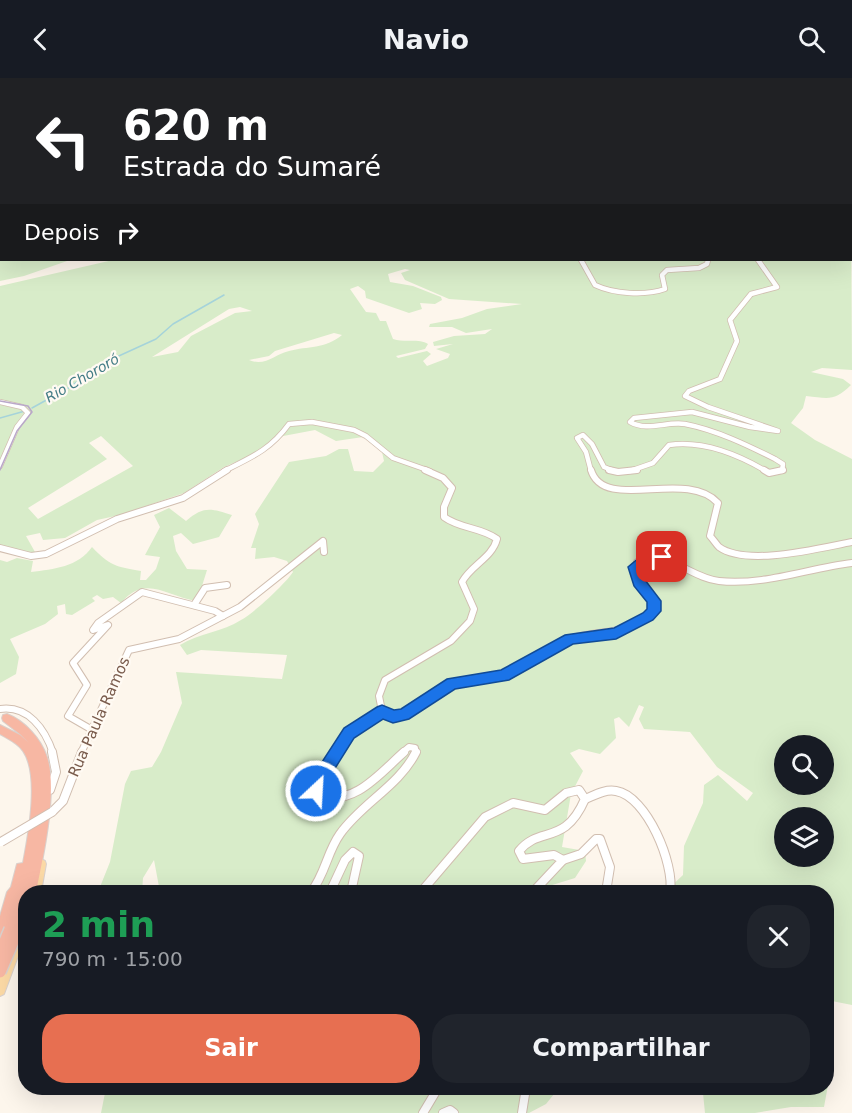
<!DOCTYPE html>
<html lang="pt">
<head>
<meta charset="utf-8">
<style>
	:root { --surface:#171b24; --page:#20242c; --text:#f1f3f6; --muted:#9ea1a6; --accent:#e76f51 }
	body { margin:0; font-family:"DejaVu Sans",sans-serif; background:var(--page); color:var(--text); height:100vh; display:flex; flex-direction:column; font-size:22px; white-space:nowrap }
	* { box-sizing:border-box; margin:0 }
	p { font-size:20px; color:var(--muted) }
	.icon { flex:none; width:33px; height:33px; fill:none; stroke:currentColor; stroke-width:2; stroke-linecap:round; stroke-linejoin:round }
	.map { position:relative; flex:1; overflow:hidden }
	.side { position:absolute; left:18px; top:807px; width:816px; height:210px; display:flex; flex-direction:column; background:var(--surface); border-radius:24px; box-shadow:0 6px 24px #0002 }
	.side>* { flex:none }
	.banner { position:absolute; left:0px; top:0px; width:852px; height:183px; box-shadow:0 6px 24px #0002; background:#202124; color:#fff; overflow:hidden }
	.tools { position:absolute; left:774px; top:657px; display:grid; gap:12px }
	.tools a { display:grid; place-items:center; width:60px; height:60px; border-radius:50%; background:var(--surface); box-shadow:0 6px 24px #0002; font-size:30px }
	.pin { position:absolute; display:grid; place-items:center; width:51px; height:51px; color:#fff; margin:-26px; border-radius:12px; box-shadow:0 3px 9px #0006 }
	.me { position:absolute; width:66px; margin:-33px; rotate:25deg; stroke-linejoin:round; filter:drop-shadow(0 0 4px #0008) }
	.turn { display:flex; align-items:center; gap:21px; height:126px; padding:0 24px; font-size:27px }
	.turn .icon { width:78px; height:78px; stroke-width:2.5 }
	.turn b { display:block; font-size:42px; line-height:51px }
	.then { display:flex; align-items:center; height:57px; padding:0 24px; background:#0003; gap:12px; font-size:22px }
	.round { display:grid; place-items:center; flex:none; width:63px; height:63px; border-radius:24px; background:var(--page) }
	.headline { display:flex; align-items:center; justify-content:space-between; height:102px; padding:0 24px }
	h1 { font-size:36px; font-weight:700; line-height:45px; color:#1e9e55 }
	.button { display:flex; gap:12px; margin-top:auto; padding:12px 24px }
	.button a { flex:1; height:69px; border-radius:24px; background:var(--accent); color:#fff; font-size:24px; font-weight:700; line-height:69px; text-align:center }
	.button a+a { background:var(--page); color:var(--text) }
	header { display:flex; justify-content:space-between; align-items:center; height:78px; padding:0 24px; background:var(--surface); font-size:27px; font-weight:700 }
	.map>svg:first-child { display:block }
	.green { fill:#d8ecc9; fill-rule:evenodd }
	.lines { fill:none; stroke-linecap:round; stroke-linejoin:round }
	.stream { stroke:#a5d3da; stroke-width:1.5 }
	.minor-far3-casing { stroke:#d1beb0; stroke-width:5 }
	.minor-far2-casing { stroke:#d1beb0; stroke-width:6 }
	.minor-far1-casing { stroke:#d1beb0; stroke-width:8 }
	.minor-casing { stroke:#d1beb0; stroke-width:10 }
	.major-casing { stroke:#dad1cd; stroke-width:2 }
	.highway-casing { stroke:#dad1cd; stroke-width:2 }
	.minor-far3 { stroke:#fff; stroke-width:4 }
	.minor-far2 { stroke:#fff; stroke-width:4.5 }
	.minor-far1 { stroke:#fff; stroke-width:6 }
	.minor { stroke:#fff; stroke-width:8 }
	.major { fill:#fbd9a5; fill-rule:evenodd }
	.highway { fill:#f7b7a3; fill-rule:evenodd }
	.tram { stroke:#b9a8c9; stroke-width:1.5 }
	.minor-bridge-casing { stroke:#d1beb0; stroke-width:10; stroke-linecap:butt }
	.highway-bridge-casing { stroke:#dad1cd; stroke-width:14; stroke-linecap:butt }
	.minor-bridge { stroke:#fff; stroke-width:8 }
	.highway-bridge { stroke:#f7b7a3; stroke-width:11 }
	.route { fill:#1a73e8; stroke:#114b97; stroke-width:1.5 }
	.labels { text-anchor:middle; stroke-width:4.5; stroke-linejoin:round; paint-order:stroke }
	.far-water-label { font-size:14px; font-style:italic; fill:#437c86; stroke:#fffaf3 }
	.street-label { font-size:15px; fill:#7a5c4d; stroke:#fffaf3 }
</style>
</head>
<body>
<header><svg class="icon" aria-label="back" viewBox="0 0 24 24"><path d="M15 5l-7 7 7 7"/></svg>Navio<svg class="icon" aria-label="search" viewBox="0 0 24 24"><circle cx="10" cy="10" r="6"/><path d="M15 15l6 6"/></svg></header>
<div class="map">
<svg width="852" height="1035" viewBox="0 0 852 1035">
	<rect width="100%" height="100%" fill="#fdf6ec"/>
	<g class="green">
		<path d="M0,0H762L2,2L0,30Z"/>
		<path d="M0,74L2,182H70L24,198L0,203Z"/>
		<path d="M851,109L852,292L822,290L811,294L843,301L851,307C834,324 828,320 806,318L803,330L791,345L815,362L852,381V927L832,923L831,991L824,1029H791L755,1035H705L703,1015L706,1010H826V814H665L683,797L684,768L703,725L704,707L718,697L747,723L753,715L717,689L690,654L644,651L639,641L644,629L639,627L629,649L619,639L614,641L616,660L600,676L579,671L570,675L583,693L571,716L562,769L585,773L586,783L575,800L549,808L545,814H160L154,782L143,800L142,814H98L110,784L125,706L131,693L152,689L161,674L182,625L176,594L282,601L287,577L201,572L187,577L180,567C199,555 223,554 241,542C254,535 285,506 293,494L287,483L274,479L255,481L256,470H251L259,446L255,436L289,384L326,378L339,371H348L354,393L373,394L384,383L382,374L363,359L336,363L315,352L278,359L252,377L224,389L184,415L120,437L97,442L65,460L43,462L40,455L26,458L35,474L26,477L0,471V208L113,182H850ZM405,191L410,192L401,195L405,202L449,221L522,226L487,231L462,240L430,246L429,249H452L466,255L492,251L485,256L454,258L433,264L434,268L453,266L436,271L450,276L448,280L427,288L423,283L431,276L427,273L398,280L396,278L425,271L428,266C419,260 405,265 393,261L386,243H380L376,235L366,234L350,211L358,208L365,213L366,220L409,235L422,231L420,225L435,226L442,222L441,219L413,208L390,204L388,196ZM240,229L252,233L235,235L191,258L178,274L152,279L229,231ZM334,255L342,257C325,271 308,268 289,273C275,276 265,289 249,282L269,278L275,273ZM101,358L133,388L38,441L28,430L107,381L89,365ZM784,668H824V706H784ZM784,740H824V778H784Z"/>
		<path d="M169,430L186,443C203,428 211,430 232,437L219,459L193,466L181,455L173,458L176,473L187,491L207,492L202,508L205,510L196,523C166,518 145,496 121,525L113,519L103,521L97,517L92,520L95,523L72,537L66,536L65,526L57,528L58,536L45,546L10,561L19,579L16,596L0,605V482L7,484L17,480L33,483L31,494C54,491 78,489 92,469C109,487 116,489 141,493L140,502H146L156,491L160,479L145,477L160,449L154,437Z"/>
		<path d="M106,1010H559L546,1026L529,1035H101Z"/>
	</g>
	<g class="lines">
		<g class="stream">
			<path d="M32,330L70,309L99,287L156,261L173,246L224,217"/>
			<path d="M0,340L25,333"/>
		</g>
		<defs>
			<path id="minor-far3" d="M579,2L581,0"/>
			<g id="minor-far2">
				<path d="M581,182L595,207C614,216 645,218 665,211L662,197L667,192L699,190L707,186L708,182"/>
				<path d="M758,182L777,209L751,216L730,242L737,263L720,301L689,313L685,318L708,329L778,353L750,349L692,334L634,340L630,344C648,354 666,343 685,346C716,352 747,367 775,381L783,386L782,393"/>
				<path d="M0,324L22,329L28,335L17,349L0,388"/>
				<path d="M224,393C252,379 270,372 289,346L312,344L354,352L366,358L393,380L430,393"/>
				<path d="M591,393L586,374L577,360L583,357L592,366L604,389L614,393"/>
				<path d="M630,393L653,385L669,367C703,362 737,376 766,393"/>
			</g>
			<g id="minor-far1">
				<path d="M591,392C604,435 686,390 718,425L710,458C713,461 716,466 719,469C747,489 820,470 852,464"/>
				<path d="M609,392L618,394L637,392"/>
				<path d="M764,392L769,395L783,392"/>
				<path d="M0,470L31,478L46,476L117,441L183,420L227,392"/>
				<path d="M194,527L205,510L227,507"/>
				<path d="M0,631C28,627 45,651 53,675"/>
				<path d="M382,633L379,618L385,602L451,563L470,543L474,531L462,504C471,487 492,480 497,461C481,449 460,451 444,439V429L452,410L443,400L425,392"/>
				<path d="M94,653L68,638L87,607L73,585L108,547L93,552L98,545L142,514L215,533L223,538"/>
				<path d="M81,675L129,572L179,561L240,529L323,463L324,474"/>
				<path d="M335,675L359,648L382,633C412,647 429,612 455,605C470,600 486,602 500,598C525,591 545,570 569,561C600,550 636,560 656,528L636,497L637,484C667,470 690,500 719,503C763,508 809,490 852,485"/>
				<path d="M402,675L409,669L415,670V675"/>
			</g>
			<g id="minor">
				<path d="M336,674L316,706L319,718C355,728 380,695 404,674"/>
				<path d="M50,712L56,694L52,674"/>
				<path d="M585,721C595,717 605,711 616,713C647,718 675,787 670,814"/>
				<path d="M52,734L63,723L82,674"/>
				<path d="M563,782L581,776L596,761H600L610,789L606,814"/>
				<path d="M311,814C325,797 327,774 340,756C362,725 399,708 416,674"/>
				<path d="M330,814L345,782L353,774L359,778L351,814"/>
				<path d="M421,814L485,739L513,725L545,732L566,715L579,712L585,721C564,769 540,747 519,773L523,781L554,777L563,782L533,814"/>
				<path d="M423,1035L438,1010"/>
				<path d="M443,1035L450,1032L454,1035"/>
				<path d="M522,1035L526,1010"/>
			</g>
			<g id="major">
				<path d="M41,781L45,783L46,786L41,814H31L36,786L37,783Z"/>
				<path d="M19,857L23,858L24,862L4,916L0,918V898L15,858Z"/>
			</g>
			<path id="highway" d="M7,636C25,643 41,661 47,679C58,712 43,780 36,814H26L24,825H26V847L22,856L18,858L14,855L10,857L6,855L4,861L0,863V838L7,814L11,809L17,786L23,785C28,758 40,697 23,673C18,665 8,661 0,656V647L20,657L29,665L20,656L3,643L2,640L3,637Z"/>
		</defs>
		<use href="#minor-far3" class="minor-far3-casing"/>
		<use href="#minor-far2" class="minor-far2-casing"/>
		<use href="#minor-far1" class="minor-far1-casing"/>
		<use href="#minor" class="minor-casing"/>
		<use href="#major" class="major-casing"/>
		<use href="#highway" class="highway-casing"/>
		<use href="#minor-far3" class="minor-far3"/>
		<use href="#minor-far2" class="minor-far2"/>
		<use href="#minor-far1" class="minor-far1"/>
		<use href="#minor" class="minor"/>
		<use href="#major" class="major"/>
		<use href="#highway" class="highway"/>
		<path class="tram" d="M0,323L28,328L32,334L17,353L0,392"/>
		<defs>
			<path id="minor-bridge" d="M1,764L52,734"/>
			<g id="highway-bridge">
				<path d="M0,875L10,851"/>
				<path d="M0,894L18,852"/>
			</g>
		</defs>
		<use href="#minor-bridge" class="minor-bridge-casing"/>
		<use href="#highway-bridge" class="highway-bridge-casing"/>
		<use href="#minor-bridge" class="minor-bridge"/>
		<use href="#highway-bridge" class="highway-bridge"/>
	</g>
	<path class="route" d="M647,473L662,474L668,479L662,484L650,483L642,490L645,502L661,523V533L653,542L616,561L573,566L509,602L455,611L409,641L393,645L383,641L354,660L324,708L322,718L316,720L311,718L308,706L311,701L344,650L377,629L382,627L394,632L401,631L447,601L501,592L565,557L614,550L643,535L647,531V524L634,508L628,489Z"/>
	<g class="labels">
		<g class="far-water-label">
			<text transform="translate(82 300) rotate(-30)" y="5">Rio Chororó</text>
		</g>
		<g class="street-label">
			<text transform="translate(99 639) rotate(-66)" y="5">Rua Paula Ramos</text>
		</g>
	</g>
</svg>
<div class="tools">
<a><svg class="icon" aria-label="search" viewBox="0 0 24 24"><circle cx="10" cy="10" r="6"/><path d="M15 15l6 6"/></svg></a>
<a><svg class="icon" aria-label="layers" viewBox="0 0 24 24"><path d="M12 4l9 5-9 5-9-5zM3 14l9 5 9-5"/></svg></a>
</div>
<div class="pin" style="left:662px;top:479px;background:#d93025"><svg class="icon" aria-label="arrive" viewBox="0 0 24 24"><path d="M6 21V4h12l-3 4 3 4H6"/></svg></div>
<svg class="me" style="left:316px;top:713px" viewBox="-20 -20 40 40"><circle r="17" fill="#1a73e8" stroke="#fff" stroke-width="3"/><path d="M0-11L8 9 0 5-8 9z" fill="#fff"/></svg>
<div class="banner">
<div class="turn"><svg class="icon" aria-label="left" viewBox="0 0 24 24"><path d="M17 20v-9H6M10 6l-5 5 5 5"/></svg><div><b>620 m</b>Estrada do Sumaré</div></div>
<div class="then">Depois<svg class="icon" aria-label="right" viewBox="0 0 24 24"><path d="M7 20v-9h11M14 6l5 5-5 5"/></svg></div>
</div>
<section class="side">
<div class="headline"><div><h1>2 min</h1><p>790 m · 15:00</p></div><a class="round"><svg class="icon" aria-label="close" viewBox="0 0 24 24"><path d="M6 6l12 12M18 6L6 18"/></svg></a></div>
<div class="button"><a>Sair</a><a>Compartilhar</a></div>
</section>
</div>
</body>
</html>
